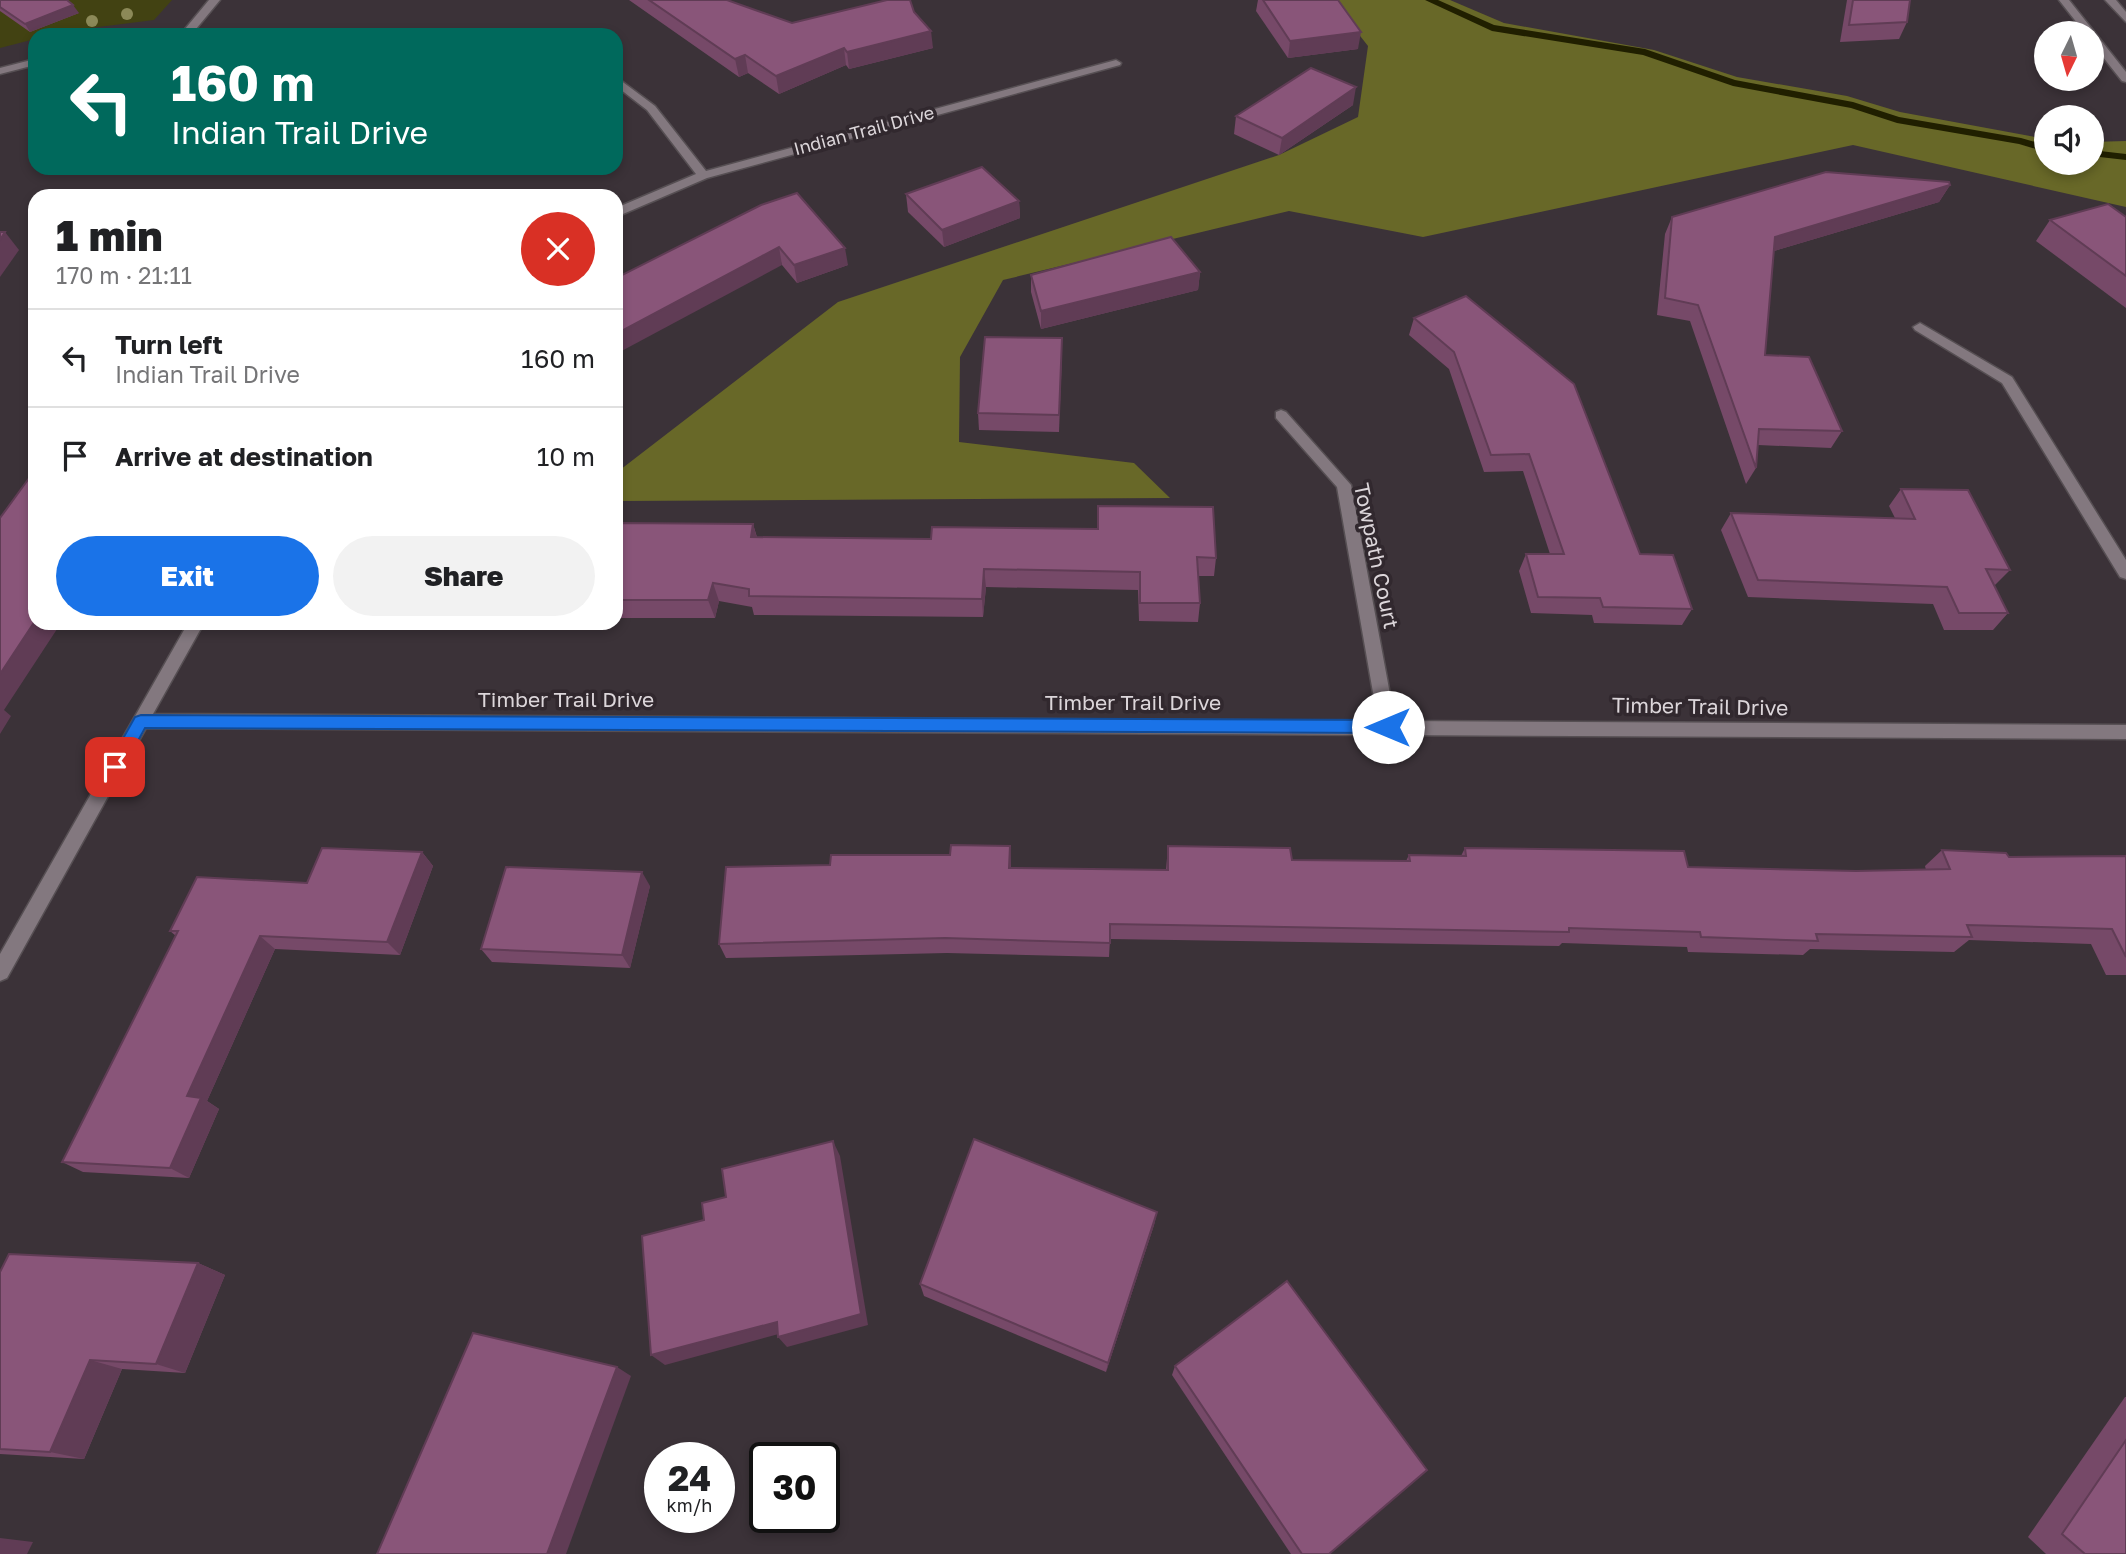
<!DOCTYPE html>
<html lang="en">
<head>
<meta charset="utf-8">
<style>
	:root { --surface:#fff; --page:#f2f2f2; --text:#202124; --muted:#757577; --line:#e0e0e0; --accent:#1a73e8 }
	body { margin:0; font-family:"Golos Text",sans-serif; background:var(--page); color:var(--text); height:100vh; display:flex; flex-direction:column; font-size:26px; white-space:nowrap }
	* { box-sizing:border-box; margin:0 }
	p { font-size:23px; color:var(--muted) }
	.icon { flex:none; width:38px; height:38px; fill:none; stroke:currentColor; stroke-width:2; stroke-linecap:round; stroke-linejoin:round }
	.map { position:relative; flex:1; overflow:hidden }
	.panel { position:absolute; left:28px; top:189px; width:595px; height:441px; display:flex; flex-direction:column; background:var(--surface); border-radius:21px; box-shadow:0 4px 10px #0003 }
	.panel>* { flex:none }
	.hud { position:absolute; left:28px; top:28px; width:595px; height:147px; border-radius:21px; box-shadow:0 4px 10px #0003; background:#00695c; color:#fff; overflow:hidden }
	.needle { width:46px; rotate:185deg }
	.tools { position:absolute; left:2034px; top:21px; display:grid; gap:14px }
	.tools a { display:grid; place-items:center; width:70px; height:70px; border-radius:50%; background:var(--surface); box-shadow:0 4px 10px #0003; font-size:35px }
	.speed { position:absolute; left:644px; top:1442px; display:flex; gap:14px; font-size:35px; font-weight:700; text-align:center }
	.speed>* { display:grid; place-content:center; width:91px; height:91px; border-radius:50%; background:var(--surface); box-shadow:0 4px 10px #0003; line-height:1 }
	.speed small { font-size:18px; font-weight:400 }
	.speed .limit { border:4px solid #111; border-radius:10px; background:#fff; color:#111 }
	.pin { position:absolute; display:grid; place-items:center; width:60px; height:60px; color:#fff; margin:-30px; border-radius:14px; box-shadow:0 4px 10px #0006 }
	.me { position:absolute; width:77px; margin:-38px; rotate:270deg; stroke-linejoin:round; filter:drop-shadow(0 0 5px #0008) }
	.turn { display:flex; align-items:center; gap:24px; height:147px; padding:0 28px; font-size:32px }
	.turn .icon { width:91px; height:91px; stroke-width:2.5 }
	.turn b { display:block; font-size:49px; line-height:60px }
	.round { display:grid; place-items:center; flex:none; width:74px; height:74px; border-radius:37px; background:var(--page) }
	.headline { display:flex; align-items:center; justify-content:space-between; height:119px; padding:0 28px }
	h1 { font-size:42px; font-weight:800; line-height:52px }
	.button { display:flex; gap:14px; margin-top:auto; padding:14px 28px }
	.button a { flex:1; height:80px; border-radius:42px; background:var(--accent); color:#fff; font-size:28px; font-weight:800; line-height:80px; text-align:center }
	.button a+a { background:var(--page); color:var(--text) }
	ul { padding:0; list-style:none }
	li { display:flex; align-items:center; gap:21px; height:98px; padding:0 28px; border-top:2px solid var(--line) }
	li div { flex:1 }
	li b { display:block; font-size:26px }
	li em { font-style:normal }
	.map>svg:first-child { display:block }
	.green { fill:#424212 }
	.forest { fill:#686828 }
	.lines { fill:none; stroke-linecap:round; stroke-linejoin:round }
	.stream { fill:#201f00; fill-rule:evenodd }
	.street-casing { stroke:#564f53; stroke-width:3 }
	.secondary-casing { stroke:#564f53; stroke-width:3 }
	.street { fill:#83787f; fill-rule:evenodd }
	.secondary { fill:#83787f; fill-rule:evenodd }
	.tree { fill:#8c8958 }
	.wall { fill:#764968 }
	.shaded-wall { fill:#603c55 }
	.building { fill:#895579; stroke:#603c55; stroke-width:2 }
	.route { fill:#1a73e8; stroke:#114b97; stroke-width:2 }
	.labels { text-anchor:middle; stroke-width:7; stroke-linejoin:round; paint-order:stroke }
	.far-street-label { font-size:18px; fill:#dcd6da; stroke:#31282e }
	.street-label { font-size:21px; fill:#dcd6da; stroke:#31282e }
</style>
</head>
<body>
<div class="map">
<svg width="2126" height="1554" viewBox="0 0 2126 1554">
	<rect width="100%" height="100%" fill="#3b3238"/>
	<path class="green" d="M0,0H172L154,20L35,35V39L0,48Z"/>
	<path class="forest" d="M1332,0H1450L1504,23L1654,50L1737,77L1847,96L1900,112L2046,139V163H2091V142L2126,141V207L1853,145L1423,237L1289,211L1003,280L960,357L959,442L1134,463L1170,498L616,501V473L838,302L1279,155L1358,117L1368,46Z"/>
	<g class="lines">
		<g class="stream">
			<path d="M1425,0H1438L1494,25L1645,49L1735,80L1853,102L1899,117L2021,138L2046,145V152L2019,144L1897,123L1851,108L1733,86L1643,55L1492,31Z"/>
			<path d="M2091,150L2126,154V160L2091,156Z"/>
		</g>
		<defs>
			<g id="street">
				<path d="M209,0H220L191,35H180Z"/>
				<path d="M35,59V65L0,74V68Z"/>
				<path d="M1116,60L1121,63L1120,65L707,178L616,217V208L696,174L647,110L616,86V77L655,106L706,171Z"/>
				<path d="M1920,323L2012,377L2126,560V579L2120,577L2002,383L1915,330L1913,327Z"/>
				<path d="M1281,410L1286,412L1351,485L1395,721L2126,725V739L146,728L7,978L0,981V954L188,623H204L153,714L1378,721L1337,487L1276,418V412Z"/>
			</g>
			<g id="secondary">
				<path d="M2059,0H2069L2126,72V82L2122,81L2091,42V33H2085Z"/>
				<path d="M2105,0H2116L2126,12V22Z"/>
			</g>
		</defs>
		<use href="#street" class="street-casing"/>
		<use href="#secondary" class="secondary-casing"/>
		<use href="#street" class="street"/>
		<use href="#secondary" class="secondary"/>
	</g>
	<g class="tree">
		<circle cx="127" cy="14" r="6"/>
		<circle cx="92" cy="21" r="6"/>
	</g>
	<g class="wall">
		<path d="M0,0L79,13L30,32L0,11Z"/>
		<path d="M629,0H727L792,23L914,12L933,48L849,69L846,65L779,94L748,73L739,77Z"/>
		<path d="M1258,0H1338L1358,49L1288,58L1256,11Z"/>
		<path d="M1847,0H1910L1907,22L1899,39L1840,42Z"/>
		<path d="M1353,105L1279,155L1234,134L1236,116Z"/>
		<path d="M1950,185L1939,202L1774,251L1765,355L1842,431L1831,448L1758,445L1756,468L1746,484L1690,321L1657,315L1665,234L1672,217Z"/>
		<path d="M906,194L1019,201L1020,218L944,247L908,212Z"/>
		<path d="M761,205L848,265L797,283L782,265Z"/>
		<path d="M2126,217V308L2036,241L2050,220Z"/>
		<path d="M1200,272L1198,290L1041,329L1031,292V275Z"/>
		<path d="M1466,296L1640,554L1692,609L1682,625L1594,623L1592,615L1531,613L1519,571L1526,554H1550L1523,471L1484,472L1449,369L1409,335L1414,318Z"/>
		<path d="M1062,355L1059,432L979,430L978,413Z"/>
		<path d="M1901,489L2010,570L1994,586L2008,613L1993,630H1944L1933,604L1748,597L1721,530L1731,513L1895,518L1889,506Z"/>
		<path d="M616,523L753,524L757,537L1216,558L1214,576H1198L1200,603L1198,622L1139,621L1138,590L986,587L983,617L754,615L752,607L719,601L715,618H616Z"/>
		<path d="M1010,846L1011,868L1166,870L1168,846L1292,860L1406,861L1409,855L1461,856L1465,848L1688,867L1856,871L1926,870L1925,866L1942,850L2009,857L2126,856V975H2106L2091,944L1969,940L1954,952L1810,949L1803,955L1688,952L1687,947L1562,943L1559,946L1110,939L1109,957L947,953L726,958L719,944L830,865L950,855Z"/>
		<path d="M422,852L433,866L400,955L275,949L207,1101L219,1109L189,1178L83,1172L62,1162L176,936L170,931L307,883Z"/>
		<path d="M650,886L630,968L492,962L481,949Z"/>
		<path d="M1157,1212L1154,1225L1106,1372L924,1296L920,1284Z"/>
		<path d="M198,1263L225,1275L185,1373L122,1369L84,1459L0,1454V1272Z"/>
		<path d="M1175,1366L1329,1554H1291L1172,1375Z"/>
		<path d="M2125,1397H2126V1554H2046L2028,1537Z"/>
	</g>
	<g class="shaded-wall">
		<path d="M73,5L79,13L30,32L25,24Z"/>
		<path d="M931,31L933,48L849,69L847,52Z"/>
		<path d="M1361,32L1358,49L1288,58L1290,41Z"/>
		<path d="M844,48L846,65L779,94L776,76Z"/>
		<path d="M745,55L748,73L739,77L735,59Z"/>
		<path d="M1356,87L1353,105L1279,155L1282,138Z"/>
		<path d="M1950,185L1939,202L1767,253L1775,237Z"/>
		<path d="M1019,201L1020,218L944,247L942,230Z"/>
		<path d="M5,232L19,250L0,277V240Z"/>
		<path d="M779,247L782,265L616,354V334Z"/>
		<path d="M845,248L848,265L797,283L794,265Z"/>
		<path d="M1200,272L1198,290L1041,329V311Z"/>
		<path d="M753,524L758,542L751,537Z"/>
		<path d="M984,569L986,587L983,617L982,599Z"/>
		<path d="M713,583L719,601L715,618L708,600Z"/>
		<path d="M35,621V623H61L4,710L11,716L0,734V674Z"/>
		<path d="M1010,846L1011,861L1010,883L1009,868Z"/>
		<path d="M422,852L433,866L400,955L387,942Z"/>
		<path d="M642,872L650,886L630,968L622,955Z"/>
		<path d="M260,936L275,949L207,1101L219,1109L189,1178L170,1168L187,1096Z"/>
		<path d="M833,1141L840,1156L868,1325L787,1347L778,1337Z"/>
		<path d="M1157,1212L1154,1225L1106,1372L1108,1363Z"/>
		<path d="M198,1263L225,1275L185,1373L156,1364Z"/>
		<path d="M777,1322L786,1332L665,1365L651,1355Z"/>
		<path d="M90,1360L122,1369L84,1459L50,1452Z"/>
		<path d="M617,1367L631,1376L566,1554H547Z"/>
		<path d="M0,1538L33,1542L27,1554H0Z"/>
	</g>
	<g class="building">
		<path d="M0,0H67L73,5L25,24L0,7Z"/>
		<path d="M649,0H727L792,23L887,0H910L914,12L931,31L847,52L844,48L776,76L745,55L735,59Z"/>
		<path d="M1263,0H1338L1361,32L1290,41Z"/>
		<path d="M1853,0H1910L1907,22L1849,25Z"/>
		<path d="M1311,68L1356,87L1282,138L1236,116Z"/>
		<path d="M982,167L1019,201L942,230L906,194Z"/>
		<path d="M1826,172L1949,182L1950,185L1775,237L1765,355L1809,357L1842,431L1759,429L1756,468L1698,305L1665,298L1672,217Z"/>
		<path d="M797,193L845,248L794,265L779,247L616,334V278L761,205Z"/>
		<path d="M2108,204L2126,217V276L2050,220Z"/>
		<path d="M0,232H5L0,240Z"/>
		<path d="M1171,237L1200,272L1041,311L1031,275Z"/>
		<path d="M1466,296L1574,384L1640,554L1673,555L1692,609L1603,607L1600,598L1538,597L1526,554H1564L1529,454L1491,455L1454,352L1414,318Z"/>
		<path d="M985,337L1062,338L1059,415L978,413Z"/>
		<path d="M35,470V621L0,674V518Z"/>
		<path d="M1901,489L1968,490L2010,570L1986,569L2008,613H1959L1947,587L1758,580L1731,513L1915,519Z"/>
		<path d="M1098,506L1213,507L1216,558L1197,557L1200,603H1140V572L984,569L982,599L749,596V589L713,583L708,600H616V523L753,524L751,537L931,539L932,527L1098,529Z"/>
		<path d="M951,845L1010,846L1009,868L1168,870V846L1290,848L1292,860L1410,861L1409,855L1466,856L1465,848L1684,851L1688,867L1856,871L1950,869L1942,850L2006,853L2009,857L2126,856V957L2112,929L1967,925L1972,937L1816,934L1818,941L1701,937L1700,932L1569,928V932L1110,924V943L945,938L719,944L726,867L830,865L831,855H950Z"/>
		<path d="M322,848L422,852L387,942L260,936L187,1096L201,1098L170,1168L62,1162L178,931H170L197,877L307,883Z"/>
		<path d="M506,867L642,872L622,955L481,949Z"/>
		<path d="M974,1139L1157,1212L1108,1363L920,1284Z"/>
		<path d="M833,1141L861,1314L778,1337L777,1322L651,1355L642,1236L704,1220L702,1203L726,1197L722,1169Z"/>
		<path d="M9,1254L198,1263L156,1364L90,1360L50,1452L0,1449V1272Z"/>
		<path d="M1287,1281L1427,1470L1329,1554H1302L1175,1366Z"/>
		<path d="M473,1333L617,1367L547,1554H377Z"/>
		<path d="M2126,1440V1554H2085L2062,1534Z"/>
	</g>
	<path class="route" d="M141,715L1388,720L1395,727L1388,733L145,728L121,772H109L107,767L135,717Z"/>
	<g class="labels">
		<g class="far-street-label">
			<text transform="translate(864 131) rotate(-15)" y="6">Indian Trail Drive</text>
		</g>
		<g class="street-label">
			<text transform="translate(1376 556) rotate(78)" y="7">Towpath Court</text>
			<text x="566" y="707">Timber Trail Drive</text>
			<text x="1133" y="710">Timber Trail Drive</text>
			<text transform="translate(1700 707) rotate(1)" y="7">Timber Trail Drive</text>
		</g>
	</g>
</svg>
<div class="tools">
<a><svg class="needle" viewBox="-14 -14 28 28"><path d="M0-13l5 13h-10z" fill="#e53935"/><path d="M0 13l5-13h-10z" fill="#757577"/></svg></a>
<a><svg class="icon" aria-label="sound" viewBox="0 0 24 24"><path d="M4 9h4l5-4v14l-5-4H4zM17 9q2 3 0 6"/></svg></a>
</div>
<div class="speed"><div>24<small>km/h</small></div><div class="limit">30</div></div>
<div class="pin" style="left:115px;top:767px;background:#d93025"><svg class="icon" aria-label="arrive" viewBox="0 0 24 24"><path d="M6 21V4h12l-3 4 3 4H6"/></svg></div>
<svg class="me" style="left:1388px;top:727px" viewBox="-20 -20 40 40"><circle r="19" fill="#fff"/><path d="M0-13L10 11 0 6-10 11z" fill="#1a73e8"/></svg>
<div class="hud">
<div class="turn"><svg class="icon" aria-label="left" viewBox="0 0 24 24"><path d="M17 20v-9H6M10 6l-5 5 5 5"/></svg><div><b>160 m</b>Indian Trail Drive</div></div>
</div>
<section class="panel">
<div class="headline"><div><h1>1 min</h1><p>170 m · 21:11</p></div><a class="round" style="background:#d93025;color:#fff"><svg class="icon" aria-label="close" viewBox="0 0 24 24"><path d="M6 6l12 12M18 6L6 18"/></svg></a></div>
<ul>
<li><svg class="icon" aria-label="left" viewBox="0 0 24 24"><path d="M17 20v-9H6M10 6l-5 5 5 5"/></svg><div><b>Turn left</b><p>Indian Trail Drive</p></div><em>160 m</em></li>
<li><svg class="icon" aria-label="arrive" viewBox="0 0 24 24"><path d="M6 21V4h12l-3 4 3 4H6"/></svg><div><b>Arrive at destination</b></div><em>10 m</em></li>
</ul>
<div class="button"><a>Exit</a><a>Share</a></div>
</section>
</div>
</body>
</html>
